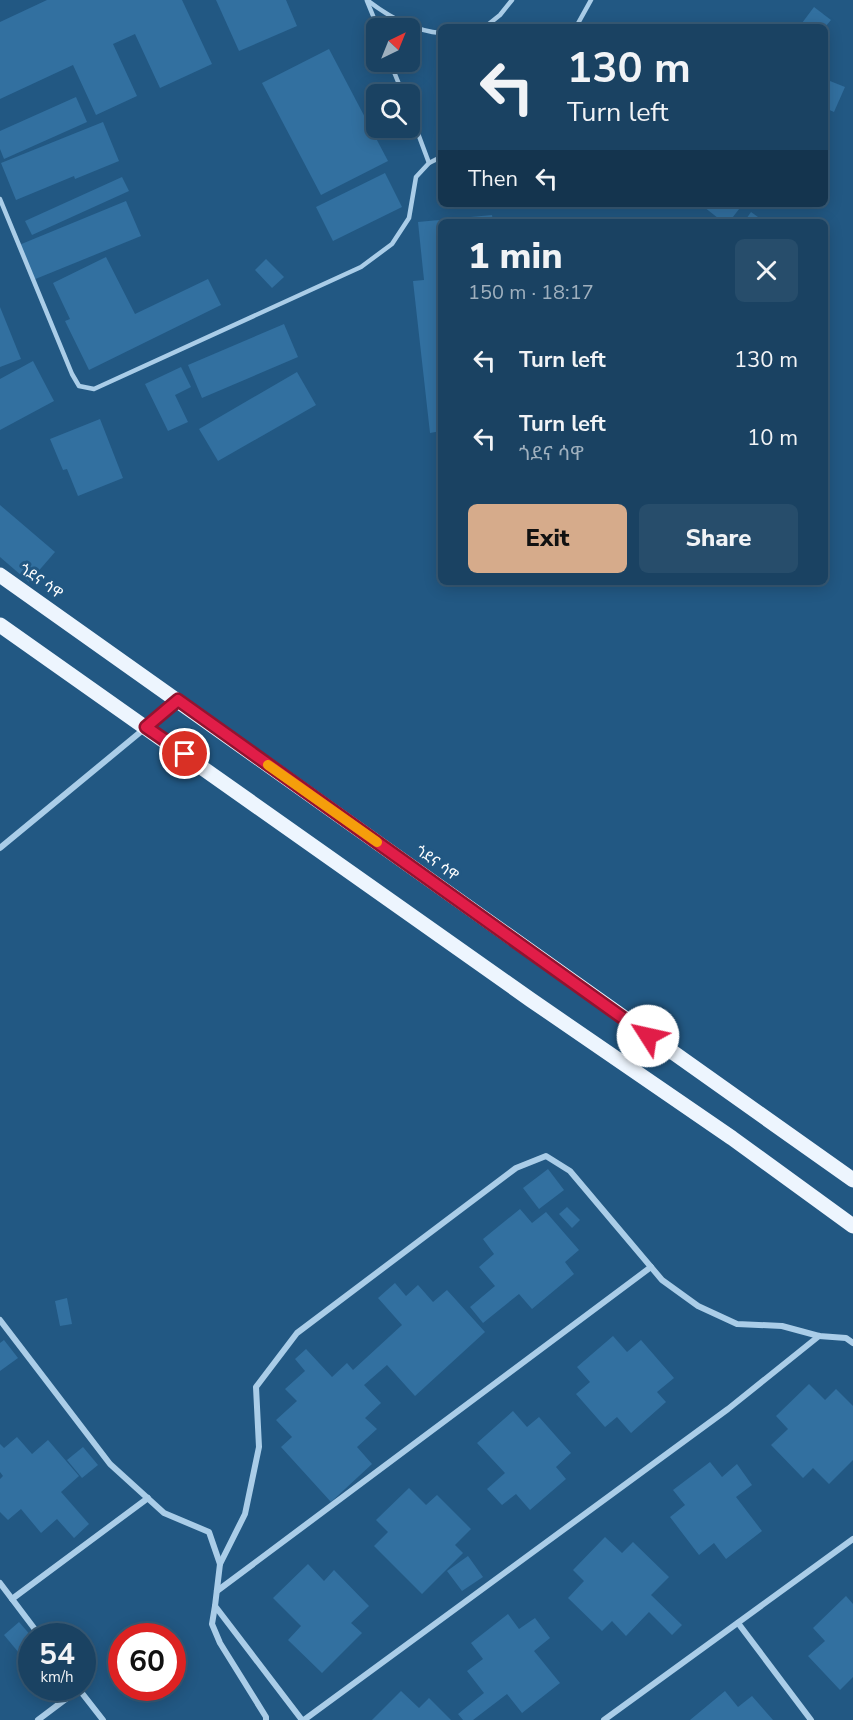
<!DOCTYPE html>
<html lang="en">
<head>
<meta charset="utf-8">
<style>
	:root { --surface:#1a4262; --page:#274d6b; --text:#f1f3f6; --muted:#9fb0be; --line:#385b77; --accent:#d6ab8b }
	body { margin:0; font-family:"Nunito Sans","Noto Sans Ethiopic",sans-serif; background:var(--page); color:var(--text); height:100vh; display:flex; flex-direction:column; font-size:22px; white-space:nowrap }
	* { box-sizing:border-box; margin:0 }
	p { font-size:20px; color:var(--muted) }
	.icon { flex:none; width:33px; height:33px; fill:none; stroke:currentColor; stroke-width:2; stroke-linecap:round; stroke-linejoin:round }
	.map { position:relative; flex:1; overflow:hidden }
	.details { position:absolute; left:438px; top:219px; width:390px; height:366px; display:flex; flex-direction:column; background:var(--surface); border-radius:9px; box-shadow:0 3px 15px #0003,0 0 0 2px var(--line) }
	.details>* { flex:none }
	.guide { position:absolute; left:438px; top:24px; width:390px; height:183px; border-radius:9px; box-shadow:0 3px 15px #0003,0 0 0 2px var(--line); background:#1a4262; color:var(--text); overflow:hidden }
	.needle { width:39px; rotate:43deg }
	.tools { position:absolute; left:366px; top:18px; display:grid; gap:12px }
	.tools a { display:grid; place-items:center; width:54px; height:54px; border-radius:9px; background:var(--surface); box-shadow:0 3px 15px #0003,0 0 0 2px var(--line); font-size:30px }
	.speed { position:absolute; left:18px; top:1623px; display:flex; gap:12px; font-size:30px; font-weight:700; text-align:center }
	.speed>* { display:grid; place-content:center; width:78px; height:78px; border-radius:50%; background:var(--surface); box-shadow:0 3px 15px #0003,0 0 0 2px var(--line); line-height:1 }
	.speed small { font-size:15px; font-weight:400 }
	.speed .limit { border:9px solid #d22; background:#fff; color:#111 }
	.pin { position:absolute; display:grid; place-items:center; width:51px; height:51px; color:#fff; margin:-26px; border:3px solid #fff; border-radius:50%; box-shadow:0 2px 6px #0007 }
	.me { position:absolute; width:66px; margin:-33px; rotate:305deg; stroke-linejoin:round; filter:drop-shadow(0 0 4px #0008) }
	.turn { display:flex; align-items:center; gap:21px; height:126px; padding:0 30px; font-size:27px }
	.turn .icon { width:78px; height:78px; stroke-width:2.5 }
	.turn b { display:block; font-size:42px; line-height:51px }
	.then { display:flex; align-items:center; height:57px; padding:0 30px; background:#0003; gap:12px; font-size:22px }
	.round { display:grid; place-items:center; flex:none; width:63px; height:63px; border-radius:9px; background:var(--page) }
	.head { display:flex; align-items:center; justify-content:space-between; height:102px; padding:0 30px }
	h1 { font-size:36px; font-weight:800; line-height:45px }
	.cta { display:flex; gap:12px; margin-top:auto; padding:12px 30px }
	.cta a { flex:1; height:69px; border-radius:9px; background:var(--accent); color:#111; font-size:24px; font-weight:800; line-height:69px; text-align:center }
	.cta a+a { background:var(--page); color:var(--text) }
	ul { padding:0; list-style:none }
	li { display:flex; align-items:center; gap:18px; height:78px; padding:0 30px }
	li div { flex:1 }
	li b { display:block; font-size:22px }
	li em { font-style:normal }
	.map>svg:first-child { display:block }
	.building { fill:#3270a0 }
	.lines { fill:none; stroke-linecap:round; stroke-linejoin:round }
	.lane { stroke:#aacde8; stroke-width:4.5 }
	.street { stroke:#aacde8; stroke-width:6 }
	.primary { stroke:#edf5fe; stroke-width:15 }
	.route-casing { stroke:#92132f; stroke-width:15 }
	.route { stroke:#e11d48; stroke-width:10 }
	.slow { stroke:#f59e0b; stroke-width:10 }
	.labels { text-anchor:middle; stroke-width:6; stroke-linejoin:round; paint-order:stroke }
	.street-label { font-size:15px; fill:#fff; stroke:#225883 }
</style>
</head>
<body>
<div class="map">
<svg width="853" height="1720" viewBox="0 0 853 1720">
	<rect width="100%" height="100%" fill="#225883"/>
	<g class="building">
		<path d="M47,0H182L212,64L160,88L135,34L113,44L137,96L96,115L73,65L0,99V22Z"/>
		<path d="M216,0H286L297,26L239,51Z"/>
		<path d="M814,7L831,20L825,27H799Z"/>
		<path d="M329,49L388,161L321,195L262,83Z"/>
		<path d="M825,79L845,87L834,112L825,108Z"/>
		<path d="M76,97L87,122L4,159L0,149V131Z"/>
		<path d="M103,122L119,161L75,179L74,176L16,200L1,163Z"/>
		<path d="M385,173L402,207L333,241L316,207Z"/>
		<path d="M122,177L129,191L32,235L25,221Z"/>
		<path d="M126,201L141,236L33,280L19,245Z"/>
		<path d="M706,204H743L729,222H723L704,207Z"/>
		<path d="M751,212L765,222H744Z"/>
		<path d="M492,215L493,222H441V431L430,433L413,281L424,280L418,222Z"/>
		<path d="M106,257L135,314L208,279L221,305L89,370L65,321L70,319L53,283Z"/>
		<path d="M266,259L284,277L272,288L255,270Z"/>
		<path d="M0,307L21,359L0,367Z"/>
		<path d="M284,324L298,357L202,398L188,365Z"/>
		<path d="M33,361L54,401L0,430V379Z"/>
		<path d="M181,367L191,387L175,395L188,422L168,431L145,384Z"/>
		<path d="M297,372L316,405L218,461L199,429Z"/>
		<path d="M100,419L123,478L78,496L67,469L63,470L50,439Z"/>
		<path d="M0,505L55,552L29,582L0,557Z"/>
		<path d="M548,1169L564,1190L539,1209L523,1188Z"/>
		<path d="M567,1207L580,1220L572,1228L559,1214Z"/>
		<path d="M520,1209L532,1223L546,1212L579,1250L565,1262L574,1274L532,1309L519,1294L483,1323L470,1307L495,1286L479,1267L494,1254L483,1239Z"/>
		<path d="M395,1283L406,1296L418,1285L433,1302L447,1290L485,1332L415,1396L387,1365L364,1385L381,1403L365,1418L377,1429L357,1447L372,1464L331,1502L281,1447L292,1437L276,1420L297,1401L285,1389L305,1371L295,1359L306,1349L332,1377L347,1363L353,1370L402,1325L378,1298Z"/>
		<path d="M67,1298L72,1324L60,1326L55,1301Z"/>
		<path d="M613,1336L627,1352L641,1340L674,1378L657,1392L666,1402L631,1433L617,1417L605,1427L576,1394L590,1382L577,1367Z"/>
		<path d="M4,1340L18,1358L0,1371V1343Z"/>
		<path d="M809,1384L825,1400L836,1389L853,1406V1460L829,1484L813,1468L803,1478L771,1445L788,1429L776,1416Z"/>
		<path d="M513,1411L527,1427L539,1417L571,1453L556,1467L566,1479L530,1510L516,1494L502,1505L487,1489L505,1473L477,1443Z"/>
		<path d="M17,1437L32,1454L48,1440L79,1476L61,1492L89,1524L74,1538L57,1519L41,1533L21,1509L8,1520L0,1512V1479L3,1476L0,1472V1444L4,1448Z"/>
		<path d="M83,1447L98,1465L82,1478L67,1460Z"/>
		<path d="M710,1462L722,1477L737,1464L752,1485L736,1497L762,1531L726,1559L714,1543L699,1555L670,1517L685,1505L673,1490Z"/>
		<path d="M409,1488L426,1505L437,1495L471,1529L455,1545L463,1553L422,1594L374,1546L388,1532L376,1520Z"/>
		<path d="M605,1537L622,1553L633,1542L669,1577L651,1595L682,1625L672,1635L649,1612L626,1636L612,1621L602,1631L568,1598L584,1581L573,1570Z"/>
		<path d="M468,1556L483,1577L462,1591L447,1571Z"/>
		<path d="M308,1564L324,1581L334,1570L369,1606L351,1623L362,1633L322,1673L288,1640L301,1626L273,1598Z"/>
		<path d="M846,1596L853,1604V1677L840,1690L808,1656L825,1641L813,1628Z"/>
		<path d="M508,1614L519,1629L535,1618L550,1638L534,1651L560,1683L522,1713L507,1694L473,1720H463L458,1714L484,1693L467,1671L483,1659L471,1643Z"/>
		<path d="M19,1622L32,1637V1642L19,1653L4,1635Z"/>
		<path d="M401,1691L419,1708L429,1698L451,1720H372Z"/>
		<path d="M725,1691L738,1707L752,1696L773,1720H690Z"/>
	</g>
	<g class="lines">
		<g class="lane">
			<path d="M367,0C389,17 413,31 441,33"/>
			<path d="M367,1L378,28"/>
			<path d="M485,27L500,15L512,0"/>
			<path d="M576,27L591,0"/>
			<path d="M390,62L403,94"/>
			<path d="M410,112L429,163"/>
			<path d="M0,199L72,374L79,386L94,389L361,267L392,244L409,218L416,177L429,163L441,157"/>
		</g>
		<g class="street">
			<path d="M0,848L178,701"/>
			<path d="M0,1320L110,1464L164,1513L209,1532L220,1564L215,1606L302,1720"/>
			<path d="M220,1564L245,1514L259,1447L256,1387L297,1333L516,1168L546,1156L570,1171L662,1280L698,1306L737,1324L782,1326L819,1336L846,1338L853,1343"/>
			<path d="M0,1583L40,1636"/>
			<path d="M217,1591L651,1267"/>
			<path d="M12,1599L148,1498"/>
			<path d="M215,1606L212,1624L220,1643L266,1717V1720"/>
			<path d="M738,1623L811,1720"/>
			<path d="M78,1688L103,1720"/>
			<path d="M38,1720L79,1689"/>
			<path d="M304,1720L728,1409L819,1336"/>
			<path d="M604,1720L853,1539"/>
		</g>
		<g class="primary">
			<path d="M0,575L853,1180"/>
			<path d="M0,625L531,1000L732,1138L853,1226"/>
		</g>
	</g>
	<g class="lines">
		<defs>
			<path id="route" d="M185,754L146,727L178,700L648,1036"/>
		</defs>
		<use href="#route" class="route-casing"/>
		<use href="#route" class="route"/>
		<path class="slow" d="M268,765L377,842"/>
	</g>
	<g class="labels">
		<g class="street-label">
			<text transform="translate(41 581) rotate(35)" y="5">ጎደና ሳዋ</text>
			<text transform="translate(437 863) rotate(36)" y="5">ጎደና ሳዋ</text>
		</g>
	</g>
</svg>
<div class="tools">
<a><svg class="needle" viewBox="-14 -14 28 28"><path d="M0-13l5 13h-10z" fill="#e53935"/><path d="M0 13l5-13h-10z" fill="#9fb0be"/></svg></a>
<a><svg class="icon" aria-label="search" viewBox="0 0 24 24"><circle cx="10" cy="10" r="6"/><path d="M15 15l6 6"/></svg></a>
</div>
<div class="speed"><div>54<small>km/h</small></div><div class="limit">60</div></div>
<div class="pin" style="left:185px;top:754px;background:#d93025"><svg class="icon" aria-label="arrive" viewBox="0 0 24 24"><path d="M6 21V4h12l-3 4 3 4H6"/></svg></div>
<svg class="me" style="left:648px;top:1036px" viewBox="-20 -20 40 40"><circle r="19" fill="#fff"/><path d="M0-13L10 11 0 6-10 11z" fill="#e11d48"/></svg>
<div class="guide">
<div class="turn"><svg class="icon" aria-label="left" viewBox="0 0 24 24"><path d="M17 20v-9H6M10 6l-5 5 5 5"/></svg><div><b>130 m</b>Turn left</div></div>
<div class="then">Then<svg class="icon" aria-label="left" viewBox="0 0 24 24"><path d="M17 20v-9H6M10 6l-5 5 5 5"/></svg></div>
</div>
<section class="details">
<div class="head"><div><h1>1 min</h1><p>150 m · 18:17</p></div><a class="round"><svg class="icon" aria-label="close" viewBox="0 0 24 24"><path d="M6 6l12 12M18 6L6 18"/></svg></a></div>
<ul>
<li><svg class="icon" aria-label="left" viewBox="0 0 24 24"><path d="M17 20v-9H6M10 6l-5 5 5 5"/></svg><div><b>Turn left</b></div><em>130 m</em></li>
<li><svg class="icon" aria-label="left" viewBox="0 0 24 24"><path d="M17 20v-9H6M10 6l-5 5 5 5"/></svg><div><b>Turn left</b><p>ጎደና ሳዋ</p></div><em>10 m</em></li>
</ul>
<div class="cta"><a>Exit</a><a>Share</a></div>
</section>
</div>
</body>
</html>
